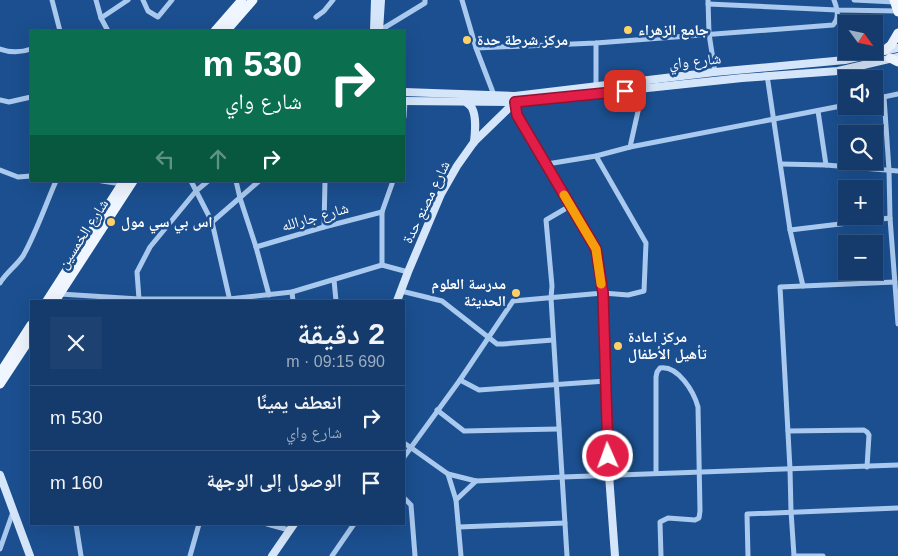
<!DOCTYPE html>
<html lang="ar">
<head>
<meta charset="utf-8">
<style>
	:root { --surface:#143b6b; --page:#1d4271; --text:#f1f3f6; --muted:#9dadc1; --line:#33557e }
	body { margin:0; font-family:Helvetica,"Noto Naskh Arabic",sans-serif; background:var(--page); color:var(--text); direction:rtl; height:100vh; display:flex; flex-direction:column; font-size:19px; white-space:nowrap }
	* { box-sizing:border-box; margin:0 }
	p { font-size:16px; color:var(--muted) }
	.icon { flex:none; width:28px; height:28px; fill:none; stroke:currentColor; stroke-width:2; stroke-linecap:round; stroke-linejoin:round }
	.map { position:relative; flex:1; overflow:hidden; direction:ltr }
	.side { position:absolute; left:30px; top:300px; width:375px; height:225px; display:flex; flex-direction:column; background:var(--surface); border-radius:0px; box-shadow:0 5px 20px #0002,0 0 0 1px var(--line); direction:rtl }
	.side>* { flex:none }
	.hud { position:absolute; left:30px; top:30px; width:375px; height:152px; border-radius:0px; box-shadow:0 5px 20px #0002,0 0 0 1px var(--line); direction:rtl; background:#0b6e4f; color:#fff; overflow:hidden }
	.needle { width:32px; rotate:123deg }
	.fabs { position:absolute; left:838px; top:15px; display:grid; gap:10px }
	.fabs a { display:grid; place-items:center; width:45px; height:45px; border-radius:0px; background:var(--surface); box-shadow:0 5px 20px #0002,0 0 0 1px var(--line); font-size:25px }
	.pin { position:absolute; display:grid; place-items:center; width:42px; height:42px; color:#fff; margin:-21px; border-radius:10px; box-shadow:0 2px 8px #0006 }
	.me { position:absolute; width:55px; margin:-28px; rotate:358deg; stroke-linejoin:round; filter:drop-shadow(0 0 4px #0008) }
	.turn { display:flex; align-items:center; gap:18px; height:105px; padding:0 20px; font-size:22px }
	.turn .icon { width:65px; height:65px; stroke-width:2.5 }
	.turn b { display:block; font-size:35px; line-height:42px }
	.lanes { display:flex; align-items:center; height:48px; padding:0 20px; background:#0003; justify-content:center; gap:25px; direction:ltr }
	.lanes .off { opacity:.35 }
	.round { display:grid; place-items:center; flex:none; width:52px; height:52px; border-radius:0px; background:var(--page) }
	.head { display:flex; align-items:center; justify-content:space-between; height:85px; padding:0 20px }
	h1 { font-size:30px; font-weight:700; line-height:38px }
	ul { padding:0; list-style:none }
	li { display:flex; align-items:center; gap:15px; height:65px; padding:0 20px; border-top:1px solid var(--line) }
	li div { flex:1 }
	li b { display:block; font-size:19px }
	li em { font-style:normal }
	.map>svg:first-child { display:block }
	.lines { fill:none; stroke-linecap:round; stroke-linejoin:round }
	.street { stroke:#a9c9ee; stroke-width:5 }
	.secondary { stroke:#d6e6fa; stroke-width:8 }
	.primary { stroke:#f0f6ff; stroke-width:9 }
	.route-casing { stroke:#92132f; stroke-width:12 }
	.route { stroke:#e11d48; stroke-width:9 }
	.slow { stroke:#f59e0b; stroke-width:9 }
	.poi-dot { fill:#ffd166; stroke:#1b4f8f; stroke-width:2 }
	.labels { text-anchor:middle; stroke-width:5; stroke-linejoin:round; paint-order:stroke }
	.poi-label { font-size:15px; font-weight:bold; fill:#fff; stroke:#1b4f8f; text-anchor:start }
	.street-label { font-size:15px; fill:#fff; stroke:#1b4f8f }
</style>
</head>
<body>
<div class="map">
<svg width="898" height="556" viewBox="0 0 898 556">
	<rect width="100%" height="100%" fill="#1b4f8f"/>
	<g class="lines">
		<g class="street">
			<path d="M52,0L60,31"/>
			<path d="M96,0L101,18L108,31"/>
			<path d="M143,0L148,11L158,17L172,0"/>
			<path d="M462,0L476,48L494,95"/>
			<path d="M708,0L709,34L715,72"/>
			<path d="M854,0L895,2"/>
			<path d="M708,4L837,10L898,11"/>
			<path d="M316,17L324,11L333,0"/>
			<path d="M101,18L128,0"/>
			<path d="M379,31L425,3V0"/>
			<path d="M596,43V86"/>
			<path d="M476,48L596,43L833,25C840,18 837,8 834,0"/>
			<path d="M0,49C11,53 20,53 31,49"/>
			<path d="M767,75L790,230L803,286"/>
			<path d="M884,97L889,170L890,218L898,324"/>
			<path d="M874,99L898,94"/>
			<path d="M0,100L9,102L31,97"/>
			<path d="M818,111L826,165"/>
			<path d="M404,117L405,101"/>
			<path d="M630,147L846,105"/>
			<path d="M547,164L596,156L630,147L643,89"/>
			<path d="M781,164L826,165L898,171"/>
			<path d="M0,170L18,177L31,176"/>
			<path d="M102,181L122,184"/>
			<path d="M191,181L212,222L230,301"/>
			<path d="M236,181L240,198L256,247L269,295"/>
			<path d="M212,222L259,181"/>
			<path d="M324,227L325,181"/>
			<path d="M790,230L890,218"/>
			<path d="M256,247L324,227L382,212"/>
			<path d="M382,265V212L393,181"/>
			<path d="M334,280L336,301"/>
			<path d="M0,283C5,274 16,266 23,256C36,233 45,206 56,181"/>
			<path d="M401,291L442,301L497,344H503L553,340"/>
			<path d="M292,292L293,301"/>
			<path d="M60,294L139,299H229L292,292L382,265L408,272"/>
			<path d="M139,299L137,272L150,247L196,191L208,181"/>
			<path d="M460,380L479,390L606,381"/>
			<path d="M437,410L464,431L559,429"/>
			<path d="M788,431L864,430L867,432L869,435L867,467"/>
			<path d="M404,443L410,447L448,474L476,481L563,477L898,465"/>
			<path d="M404,457L460,380L513,301L603,293L628,295L644,291L646,243L596,156"/>
			<path d="M656,473V377L657,372L660,368C678,365 694,392 698,407L700,511L699,518L695,520L668,518L660,522L661,556"/>
			<path d="M448,474L456,500L461,556"/>
			<path d="M404,498L411,505L415,556"/>
			<path d="M456,500L476,481"/>
			<path d="M76,524L81,556"/>
			<path d="M267,524L289,530"/>
			<path d="M459,527L565,523"/>
			<path d="M0,549L13,512"/>
			<path d="M190,556L199,524"/>
			<path d="M332,556L354,524"/>
			<path d="M567,556L551,298L552,286L546,220L570,206"/>
			<path d="M748,556L747,514L898,508"/>
			<path d="M794,556L791,511L790,469L780,287L895,282"/>
			<path d="M794,556H823"/>
		</g>
		<g class="secondary">
			<path d="M374,31L375,0"/>
			<path d="M379,31L381,0"/>
			<path d="M404,92L515,96L715,72L845,60L898,48"/>
			<path d="M515,98L517,115L596,249L603,293L609,475L615,556"/>
			<path d="M404,101L515,102L742,78L838,71L898,57"/>
			<path d="M466,102C468,104 471,106 472,108C477,118 475,132 474,142"/>
			<path d="M397,301L408,272L441,194L457,166L474,142L515,102"/>
			<path d="M0,475L30,556"/>
			<path d="M272,556L294,524"/>
		</g>
		<g class="primary">
			<path d="M894,0L898,12"/>
			<path d="M215,31L242,0"/>
			<path d="M226,31L253,0"/>
			<path d="M885,50L891,45L898,33"/>
			<path d="M890,58L898,62"/>
			<path d="M47,301L124,181"/>
			<path d="M55,301L133,181"/>
			<path d="M0,373L31,325"/>
			<path d="M0,384L31,337"/>
		</g>
	</g>
	<g class="lines">
		<defs>
			<path id="route" d="M608,456L603,293L596,249L517,115L515,102L625,91"/>
		</defs>
		<use href="#route" class="route-casing"/>
		<use href="#route" class="route"/>
		<path class="slow" d="M564,195L596,249L601,284"/>
	</g>
	<g class="poi-dot">
		<circle cx="628" cy="30" r="5"/>
		<circle cx="467" cy="40" r="5"/>
		<circle cx="111" cy="222" r="5"/>
		<circle cx="516" cy="293" r="5"/>
		<circle cx="618" cy="346" r="5"/>
	</g>
	<g class="labels">
		<g class="poi-label">
			<text x="638" y="35">جامع الزهراء</text>
			<text x="477" y="45">مركز شرطة حدة</text>
			<text x="121" y="227">اس بي سي مول</text>
			<text x="506" y="289" text-anchor="end">مدرسة العلوم<tspan x="506" dy="17">الحديثة</tspan></text>
			<text x="628" y="342">مركز اعادة<tspan x="628" dy="17">تأهيل الأطفال</tspan></text>
		</g>
		<g class="street-label">
			<text transform="translate(695 61) rotate(-6)" y="5">شارع واي</text>
			<text transform="translate(426 202) rotate(-64)" y="5">شارع مصنع حدة</text>
			<text transform="translate(315 217) rotate(-16)" y="5">شارع جارالله</text>
			<text transform="translate(83 234) rotate(-57)" y="5">شارع الخمسين</text>
		</g>
	</g>
</svg>
<div class="fabs">
<a><svg class="needle" viewBox="-14 -14 28 28"><path d="M0-13l5 13h-10z" fill="#e53935"/><path d="M0 13l5-13h-10z" fill="#9dadc1"/></svg></a>
<a><svg class="icon" aria-label="sound" viewBox="0 0 24 24"><path d="M4 9h4l5-4v14l-5-4H4zM17 9q2 3 0 6"/></svg></a>
<a><svg class="icon" aria-label="search" viewBox="0 0 24 24"><circle cx="10" cy="10" r="6"/><path d="M15 15l6 6"/></svg></a>
<a>+</a>
<a>−</a>
</div>
<div class="pin" style="left:625px;top:91px;background:#d93025"><svg class="icon" aria-label="arrive" viewBox="0 0 24 24"><path d="M6 21V4h12l-3 4 3 4H6"/></svg></div>
<svg class="me" style="left:608px;top:456px" viewBox="-20 -20 40 40"><circle r="17" fill="#e11d48" stroke="#fff" stroke-width="3"/><path d="M0-11L8 9 0 5-8 9z" fill="#fff"/></svg>
<div class="hud">
<div class="turn"><svg class="icon" aria-label="right" viewBox="0 0 24 24"><path d="M7 20v-9h11M14 6l5 5-5 5"/></svg><div><b>530 m</b>شارع واي</div></div>
<div class="lanes"><svg class="icon off" aria-label="left" viewBox="0 0 24 24"><path d="M17 20v-9H6M10 6l-5 5 5 5"/></svg><svg class="icon off" aria-label="ahead" viewBox="0 0 24 24"><path d="M12 20V5M6 11l6-6 6 6"/></svg><svg class="icon" aria-label="right" viewBox="0 0 24 24"><path d="M7 20v-9h11M14 6l5 5-5 5"/></svg></div>
</div>
<section class="side">
<div class="head"><div><h1>2 دقيقة</h1><p>690 m · 09:15</p></div><a class="round"><svg class="icon" aria-label="close" viewBox="0 0 24 24"><path d="M6 6l12 12M18 6L6 18"/></svg></a></div>
<ul>
<li><svg class="icon" aria-label="right" viewBox="0 0 24 24"><path d="M7 20v-9h11M14 6l5 5-5 5"/></svg><div><b>انعطف يمينًا</b><p>شارع واي</p></div><em>530 m</em></li>
<li><svg class="icon" aria-label="arrive" viewBox="0 0 24 24"><path d="M6 21V4h12l-3 4 3 4H6"/></svg><div><b>الوصول إلى الوجهة</b></div><em>160 m</em></li>
</ul>
</section>
</div>
</body>
</html>
